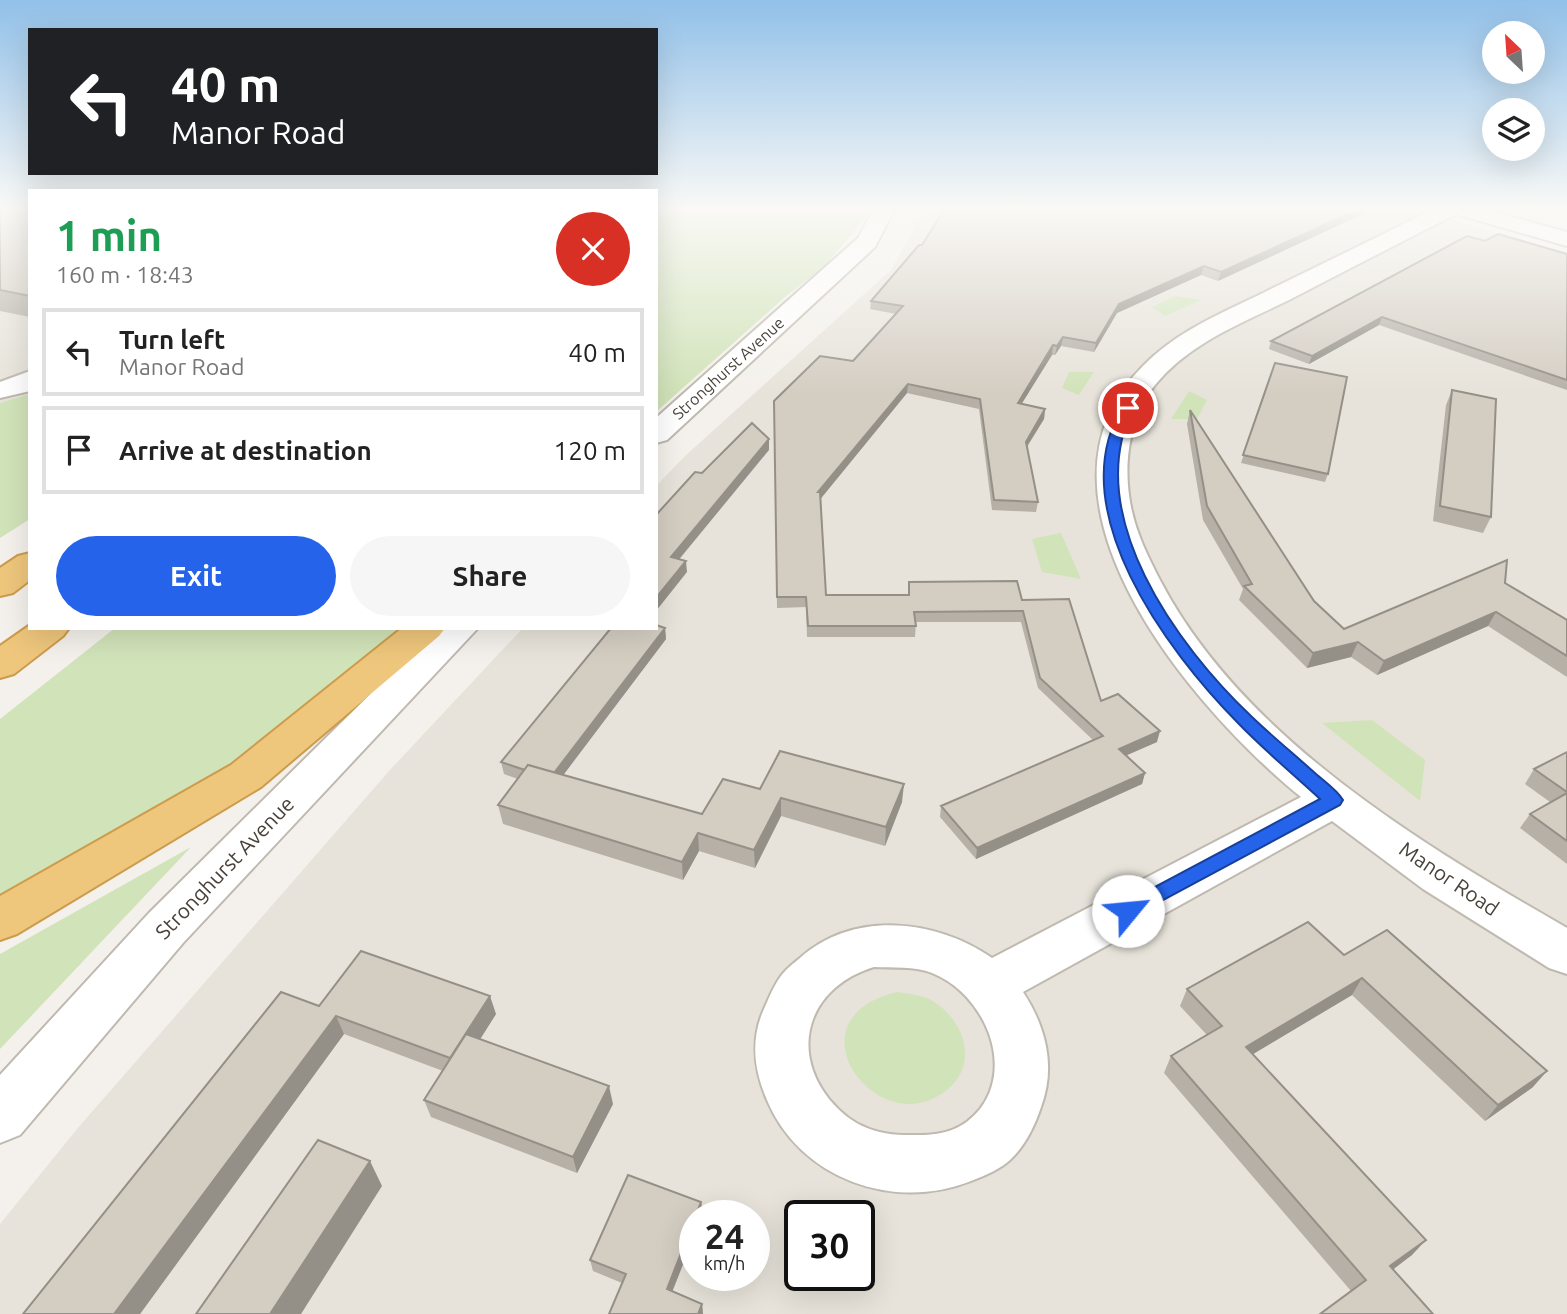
<!DOCTYPE html>
<html lang="en">
<head>
<meta charset="utf-8">
<style>
	:root { --surface:#fff; --page:#f6f6f6; --text:#222; --muted:#767676; --line:#e0e0e0; --accent:#2563eb }
	body { margin:0; font-family:Ubuntu,sans-serif; background:var(--page); color:var(--text); height:100vh; display:flex; flex-direction:column; font-size:26px; white-space:nowrap }
	* { box-sizing:border-box; margin:0 }
	p { font-size:23px; color:var(--muted) }
	.icon { flex:none; width:38px; height:38px; fill:none; stroke:currentColor; stroke-width:2; stroke-linecap:round; stroke-linejoin:round }
	.map { position:relative; flex:1; overflow:hidden }
	.details { position:absolute; left:28px; top:189px; width:630px; height:441px; display:flex; flex-direction:column; background:var(--surface); border-radius:0px; box-shadow:0 7px 28px #0002 }
	.details>* { flex:none }
	.banner { position:absolute; left:28px; top:28px; width:630px; height:147px; border-radius:0px; box-shadow:0 7px 28px #0002; background:#202124; color:#fff; overflow:hidden }
	.needle { width:46px; rotate:335deg }
	.fabs { position:absolute; left:1482px; top:21px; display:grid; gap:14px }
	.fabs a { display:grid; place-items:center; width:63px; height:63px; border-radius:50%; background:var(--surface); box-shadow:0 7px 28px #0002; font-size:35px }
	.speed { position:absolute; left:679px; top:1200px; display:flex; gap:14px; font-size:35px; font-weight:700; text-align:center }
	.speed>* { display:grid; place-content:center; width:91px; height:91px; border-radius:50%; background:var(--surface); box-shadow:0 7px 28px #0002; line-height:1 }
	.speed small { font-size:18px; font-weight:400 }
	.speed .limit { border:4px solid #111; border-radius:10px; background:#fff; color:#111 }
	.pin { position:absolute; display:grid; place-items:center; width:60px; height:60px; color:#fff; margin:-30px; border:4px solid #fff; border-radius:50%; box-shadow:0 2px 7px #0007 }
	.me { position:absolute; width:77px; margin:-38px; rotate:62deg; stroke-linejoin:round; filter:drop-shadow(0 0 5px #0008) }
	.turn { display:flex; align-items:center; gap:24px; height:147px; padding:0 28px; font-size:32px }
	.turn .icon { width:91px; height:91px; stroke-width:2.5 }
	.turn b { display:block; font-size:49px; line-height:60px }
	.round { display:grid; place-items:center; flex:none; width:74px; height:74px; border-radius:37px; background:var(--page) }
	.headline { display:flex; align-items:center; justify-content:space-between; height:119px; padding:0 28px }
	h1 { font-size:42px; font-weight:600; line-height:52px; color:#1e9e55 }
	.cta { display:flex; gap:14px; margin-top:auto; padding:14px 28px }
	.cta a { flex:1; height:80px; border-radius:42px; background:var(--accent); color:#fff; font-size:28px; font-weight:600; line-height:80px; text-align:center }
	.cta a+a { background:var(--page); color:var(--text) }
	ul { padding:0; list-style:none }
	li { display:flex; align-items:center; gap:21px; height:88px; margin:0 14px 10px; padding:0 14px; border:4px solid var(--line); border-radius:0px }
	li div { flex:1 }
	li b { display:block; font-size:26px }
	li em { font-style:normal }
	.map>svg:first-child { display:block }
	.residential { fill:#e7e3da; fill-rule:evenodd }
	.green { fill:#d1e3b9 }
	.lines { fill:none; stroke-linecap:round; stroke-linejoin:round }
	.minor-casing { stroke:#bfb9af; stroke-width:4 }
	.highway-casing { stroke:#cd9b4c; stroke-width:4 }
	.minor { fill:#fff; fill-rule:evenodd }
	.highway { fill:#eec67c; fill-rule:evenodd }
	.wall { fill:#b6b0a7 }
	.shaded-wall { fill:#949088 }
	.building { fill:#d4cdc2; stroke:#949088; stroke-width:2 }
	.route { fill:#2563eb; stroke:#184099; stroke-width:2 }
	.labels { text-anchor:middle; stroke-width:5; stroke-linejoin:round; paint-order:stroke }
	.far-street-label { font-size:16px; fill:#48423a; stroke:#fff }
	.near-street-label { font-size:21px; fill:#48423a; stroke:#fff }
</style>
</head>
<body>
<div class="map">
<svg width="1567" height="1314" viewBox="0 0 1567 1314">
	<rect width="100%" height="100%" fill="#f4f1ec"/>
	<g class="residential">
		<path d="M0,210H30V419L0,440Z"/>
		<path d="M924,210H1419L1567,253V1314H0V1224L77,1129L389,771L523,628H656V486L685,456L891,270ZM695,1216H754V1276H695ZM800,1216H859V1276H800Z"/>
	</g>
	<g class="green">
		<path d="M656,210H872L825,266L785,297L656,412Z"/>
		<path d="M1175,296L1201,300L1165,316L1152,307Z"/>
		<path d="M1069,372H1094L1079,395L1062,388Z"/>
		<path d="M1189,391L1207,400L1197,419H1171Z"/>
		<path d="M30,394V519L0,538V403Z"/>
		<path d="M1061,533L1081,579L1042,572L1032,539Z"/>
		<path d="M115,628H405L269,748L0,906V719Z"/>
		<path d="M1372,720L1425,760L1420,801L1322,723Z"/>
		<path d="M191,847L0,1049V954Z"/>
		<path d="M897,992C910,994 926,995 937,1004C966,1024 977,1065 948,1089C880,1147 783,1019 897,992Z"/>
	</g>
	<g class="lines">
		<defs>
			<g id="minor">
				<path d="M873,210H894L875,247L667,440L656,443V418L858,238Z"/>
				<path d="M1431,210H1487L1567,232V246L1456,214C1400,243 1344,271 1289,300C1242,323 1189,343 1155,385C1131,415 1124,457 1129,495C1133,527 1146,553 1161,582C1243,737 1419,843 1567,928V974L1549,968L1423,889L1332,821L1023,992C1046,1027 1056,1067 1041,1107C1035,1125 1026,1144 1012,1158C1001,1169 986,1175 971,1181C894,1212 800,1179 767,1100C754,1070 750,1040 764,1009C769,998 774,985 781,976C786,969 794,963 800,958C854,910 936,919 992,958L1301,797C1195,711 1010,498 1143,366C1177,331 1222,313 1265,292C1320,265 1376,238 1431,210ZM874,967C892,968 915,966 932,973C983,993 1015,1064 980,1109C964,1129 944,1135 919,1135C900,1135 884,1135 867,1128C853,1123 839,1111 829,1099C788,1047 811,986 874,967Z"/>
				<path d="M30,371V391L0,398V382Z"/>
				<path d="M437,628H478L183,943L20,1135L0,1143V1075L149,913Z"/>
			</g>
			<g id="highway">
				<path d="M30,553V580L13,593L0,596V568L18,556Z"/>
				<path d="M30,625V628H69L63,636L14,674L0,678V646Z"/>
				<path d="M402,628H445L439,636L261,787L17,934L0,940V896L231,765Z"/>
			</g>
		</defs>
		<use href="#minor" class="minor-casing"/>
		<use href="#highway" class="highway-casing"/>
		<use href="#minor" class="minor"/>
		<use href="#highway" class="highway"/>
	</g>
	<g class="wall">
		<path d="M0,210H30V317L0,311Z"/>
		<path d="M944,210H1364L1363,214L1218,281L1201,275L1117,313L1094,352L1061,346L1055,355H1052L1021,404L1045,409L1044,419L1027,447L1038,502L1036,512L992,510L979,409L907,393L821,498L826,595H908L909,582L1022,600L1101,701L1157,742L1126,755L1145,773L1142,784L976,859L940,817L941,806L1094,741L1038,688L1021,622H916L915,637H807L806,607L777,608L774,401L853,361L896,314L870,309L871,301L922,245Z"/>
		<path d="M1485,241L1567,254V390L1379,325L1309,364L1269,349L1271,341Z"/>
		<path d="M1275,363L1328,474L1325,482L1241,463Z"/>
		<path d="M1452,390L1491,517L1483,533L1433,521L1446,405Z"/>
		<path d="M1190,410L1314,601L1344,629L1505,583L1567,620V677L1488,626L1377,675L1351,657L1307,668L1239,600L1243,589L1203,520L1187,424Z"/>
		<path d="M665,628L666,639L563,775L702,814L760,789L902,802L885,846L781,816L755,868L699,851L683,880L503,824L498,805L518,779L504,774L501,762Z"/>
		<path d="M1567,752V864L1520,828L1530,814L1550,802L1525,784L1534,769Z"/>
		<path d="M1344,955L1533,1087L1485,1121L1352,995L1253,1054L1412,1255L1351,1291L1164,1073L1171,1056L1207,1035L1180,1006L1187,989Z"/>
		<path d="M319,1006L496,1014L480,1039L613,1104L577,1173L431,1117L424,1100L443,1071L344,1034L140,1314H23Z"/>
		<path d="M628,1175L701,1202L703,1214L702,1216H695V1234L672,1291L702,1304L703,1314H609L622,1283L593,1271L590,1260Z"/>
	</g>
	<g class="shaded-wall">
		<path d="M1357,210H1364L1363,214L1218,281L1221,272Z"/>
		<path d="M1204,266L1201,275L1117,313L1094,352L1096,343L1119,304Z"/>
		<path d="M1382,317L1379,325L1309,364L1312,356Z"/>
		<path d="M1063,337L1061,346L1055,355L1057,346Z"/>
		<path d="M1053,345L1052,355L1016,413L1018,403Z"/>
		<path d="M908,384L907,393L818,502V492Z"/>
		<path d="M1045,409L1044,419L1024,451L1026,442Z"/>
		<path d="M769,439V450L672,568L671,557Z"/>
		<path d="M686,561L687,572L656,611V598Z"/>
		<path d="M1496,612L1488,626L1377,675L1384,661Z"/>
		<path d="M665,628L666,639L552,790L550,778Z"/>
		<path d="M1358,642L1351,657L1307,668L1313,653Z"/>
		<path d="M1160,731L1157,742L1116,760L1119,749Z"/>
		<path d="M1145,773L1142,784L976,859L977,848Z"/>
		<path d="M904,784L902,802L885,846L886,827Z"/>
		<path d="M781,798V816L755,868L754,850Z"/>
		<path d="M698,833L699,851L683,880L682,862Z"/>
		<path d="M1362,978L1352,995L1238,1063L1246,1047Z"/>
		<path d="M490,996L496,1014L457,1076L450,1058Z"/>
		<path d="M336,1016L344,1034L140,1314H114Z"/>
		<path d="M1547,1071L1533,1087L1485,1121L1498,1105Z"/>
		<path d="M609,1086L613,1104L577,1173L573,1157Z"/>
		<path d="M370,1161L382,1186L301,1314H270Z"/>
		<path d="M701,1202L703,1214L702,1216H696Z"/>
		<path d="M695,1218V1234L669,1300L667,1289Z"/>
		<path d="M1426,1240L1412,1255L1378,1281L1390,1266Z"/>
		<path d="M702,1304L703,1314H698Z"/>
	</g>
	<g class="building">
		<path d="M0,210H30V296L0,290Z"/>
		<path d="M944,210H1357L1221,272L1204,266L1119,304L1096,343L1063,337L1057,346L1053,345L1018,403L1045,409L1026,442L1038,502L994,500L980,399L908,384L818,492H820L826,595H909V582L1017,581L1022,600L1069,599L1101,701L1118,694L1160,731L1119,749L1145,773L977,848L941,806L1103,736L1040,678L1023,611L914,612L916,626H808L806,597H777L774,401L820,356L853,361L903,306L871,301L919,245H922Z"/>
		<path d="M1498,234L1567,254V380L1382,317L1312,356L1271,341L1467,236L1485,241Z"/>
		<path d="M1275,363L1347,377L1328,474L1243,455Z"/>
		<path d="M1452,390L1496,399L1491,517L1440,506Z"/>
		<path d="M1190,410L1314,601L1344,629L1507,560L1505,583L1567,620V656L1496,612L1384,661L1358,642L1313,653L1244,586L1252,584L1207,506Z"/>
		<path d="M752,423L769,439L671,557L686,561L656,598V515L695,472L702,473Z"/>
		<path d="M656,625L665,628L554,773L528,765L525,770L501,762L611,628H656Z"/>
		<path d="M780,751L904,784L886,827L781,798L754,850L698,833L682,862L498,805L528,765L702,814L723,779L760,789Z"/>
		<path d="M1567,752V792L1534,769Z"/>
		<path d="M1567,793V841L1530,814Z"/>
		<path d="M1308,922L1344,955L1387,930L1547,1071L1498,1105L1362,978L1246,1047L1426,1240L1390,1266L1433,1314H1320L1366,1280L1171,1056L1222,1026L1187,989Z"/>
		<path d="M361,951L490,996L450,1058L336,1016L114,1314H23L281,992L319,1006Z"/>
		<path d="M466,1034L609,1086L573,1157L424,1100Z"/>
		<path d="M318,1140L370,1161L270,1314H196Z"/>
		<path d="M628,1175L701,1202L667,1289L702,1304L698,1314H609L626,1274L590,1260Z"/>
	</g>
	<linearGradient id="sky" x2="0" y2="1"><stop stop-color="#91c0e8"/><stop offset="0.53" stop-color="#faf9f6"/><stop offset="1" stop-color="#faf9f6" stop-opacity="0"/></linearGradient>
	<rect width="1567" height="394" fill="url(#sky)"/>
	<path class="route" d="M1123,406L1133,408C1081,515 1177,646 1252,717C1273,737 1295,755 1316,774C1325,782 1337,790 1343,800L1340,805L1128,919L1121,916L1118,911L1121,905L1320,799C1293,774 1264,750 1238,723C1167,651 1060,509 1123,406Z"/>
	<g class="labels">
		<g class="far-street-label">
			<text transform="translate(728 368) rotate(-42)" y="6">Stronghurst Avenue</text>
		</g>
		<g class="near-street-label">
			<text transform="translate(225 868) rotate(-46)" y="7">Stronghurst Avenue</text>
			<text transform="translate(1449 879) rotate(34)" y="7">Manor Road</text>
		</g>
	</g>
</svg>
<div class="fabs">
<a><svg class="needle" viewBox="-14 -14 28 28"><path d="M0-13l5 13h-10z" fill="#e53935"/><path d="M0 13l5-13h-10z" fill="#767676"/></svg></a>
<a><svg class="icon" aria-label="layers" viewBox="0 0 24 24"><path d="M12 4l9 5-9 5-9-5zM3 14l9 5 9-5"/></svg></a>
</div>
<div class="speed"><div>24<small>km/h</small></div><div class="limit">30</div></div>
<div class="pin" style="left:1128px;top:408px;background:#d93025"><svg class="icon" aria-label="arrive" viewBox="0 0 24 24"><path d="M6 21V4h12l-3 4 3 4H6"/></svg></div>
<svg class="me" style="left:1128px;top:911px" viewBox="-20 -20 40 40"><circle r="19" fill="#fff"/><path d="M0-13L10 11 0 6-10 11z" fill="#2563eb"/></svg>
<div class="banner">
<div class="turn"><svg class="icon" aria-label="left" viewBox="0 0 24 24"><path d="M17 20v-9H6M10 6l-5 5 5 5"/></svg><div><b>40 m</b>Manor Road</div></div>
</div>
<section class="details">
<div class="headline"><div><h1>1 min</h1><p>160 m · 18:43</p></div><a class="round" style="background:#d93025;color:#fff"><svg class="icon" aria-label="close" viewBox="0 0 24 24"><path d="M6 6l12 12M18 6L6 18"/></svg></a></div>
<ul>
<li><svg class="icon" aria-label="left" viewBox="0 0 24 24"><path d="M17 20v-9H6M10 6l-5 5 5 5"/></svg><div><b>Turn left</b><p>Manor Road</p></div><em>40 m</em></li>
<li><svg class="icon" aria-label="arrive" viewBox="0 0 24 24"><path d="M6 21V4h12l-3 4 3 4H6"/></svg><div><b>Arrive at destination</b></div><em>120 m</em></li>
</ul>
<div class="cta"><a>Exit</a><a>Share</a></div>
</section>
</div>
</body>
</html>
